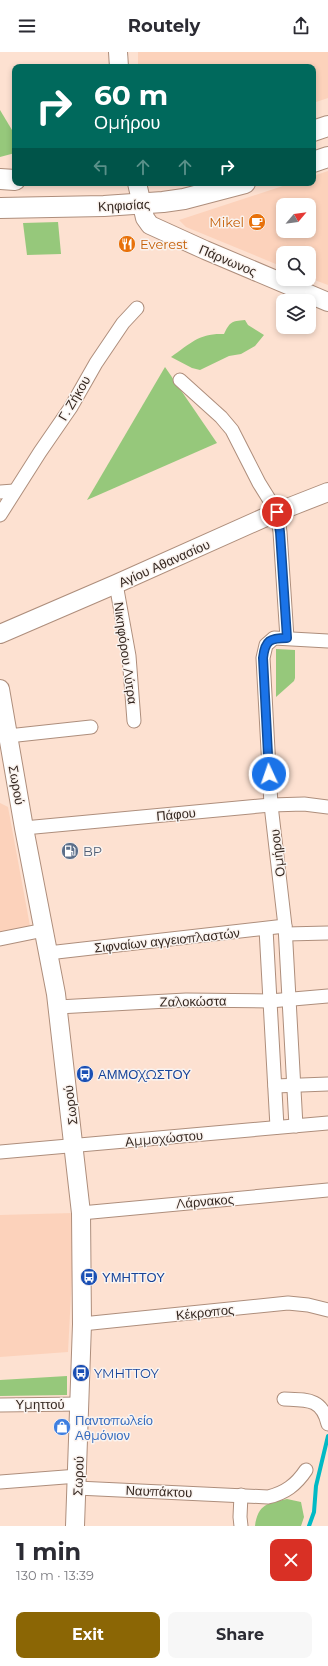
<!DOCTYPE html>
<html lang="en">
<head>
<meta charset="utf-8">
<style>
	:root { --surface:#fff; --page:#f7f7f7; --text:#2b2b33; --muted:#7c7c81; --accent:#8b6605 }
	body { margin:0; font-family:Montserrat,sans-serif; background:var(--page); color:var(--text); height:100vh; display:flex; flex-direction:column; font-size:15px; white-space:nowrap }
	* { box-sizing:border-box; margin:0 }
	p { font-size:13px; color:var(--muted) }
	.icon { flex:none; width:22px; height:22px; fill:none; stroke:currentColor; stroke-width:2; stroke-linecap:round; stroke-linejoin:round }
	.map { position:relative; height:1474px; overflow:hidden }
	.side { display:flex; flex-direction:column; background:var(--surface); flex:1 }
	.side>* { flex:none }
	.banner { position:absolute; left:12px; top:12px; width:304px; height:122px; border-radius:8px; box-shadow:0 2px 6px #0003; background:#00695c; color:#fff; overflow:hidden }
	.needle { width:26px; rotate:61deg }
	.controls { position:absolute; left:276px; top:146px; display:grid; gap:8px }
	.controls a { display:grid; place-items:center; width:40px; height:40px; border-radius:8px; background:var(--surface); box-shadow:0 2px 6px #0003; font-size:20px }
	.pin { position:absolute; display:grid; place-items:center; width:34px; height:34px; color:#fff; margin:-17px; border:2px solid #fff; border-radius:50%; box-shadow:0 1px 4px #0007 }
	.me { position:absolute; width:44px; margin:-22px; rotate:357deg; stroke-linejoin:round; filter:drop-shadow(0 0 3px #0008) }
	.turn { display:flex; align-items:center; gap:14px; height:84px; padding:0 16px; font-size:18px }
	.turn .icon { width:52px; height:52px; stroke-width:2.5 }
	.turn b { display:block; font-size:28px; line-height:34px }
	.lanes { display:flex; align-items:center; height:38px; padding:0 16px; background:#0003; justify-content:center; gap:20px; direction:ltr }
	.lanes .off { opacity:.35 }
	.round { display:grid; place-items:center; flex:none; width:42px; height:42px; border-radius:8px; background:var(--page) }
	.overview { display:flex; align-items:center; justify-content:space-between; height:68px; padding:0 16px }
	h1 { font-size:24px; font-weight:700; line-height:30px }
	.action { display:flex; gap:8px; margin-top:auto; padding:8px 16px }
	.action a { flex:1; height:46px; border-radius:8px; background:var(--accent); color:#fff; font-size:16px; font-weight:700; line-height:46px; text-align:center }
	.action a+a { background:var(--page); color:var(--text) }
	header { display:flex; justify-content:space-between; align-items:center; height:52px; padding:0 16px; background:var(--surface); font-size:18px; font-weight:700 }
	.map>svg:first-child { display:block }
	.built { fill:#fcd2bb; fill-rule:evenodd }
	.green { fill:#96c87b }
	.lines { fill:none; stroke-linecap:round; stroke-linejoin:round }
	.stream { stroke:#00bac5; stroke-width:4 }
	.street-casing { stroke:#ae8e7c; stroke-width:15 }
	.secondary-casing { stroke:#ae8e7c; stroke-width:20 }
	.primary-casing { stroke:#ae8e7c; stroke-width:22 }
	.street { stroke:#fff; stroke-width:13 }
	.secondary { stroke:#fff; stroke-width:18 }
	.primary { stroke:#fff; stroke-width:20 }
	.route-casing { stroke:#114b97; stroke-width:10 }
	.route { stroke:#1a73e8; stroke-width:7 }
	.labels { text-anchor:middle; stroke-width:3; stroke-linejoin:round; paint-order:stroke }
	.street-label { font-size:13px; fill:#342720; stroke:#faf3ef }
	.food-label { font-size:13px; fill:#c56008; stroke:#faf3ef; text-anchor:end }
	.service-label { font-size:13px; fill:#4e5e75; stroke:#faf3ef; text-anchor:start }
	.transit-label { font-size:13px; fill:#164399; stroke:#faf3ef; text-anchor:start }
	.shop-label { font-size:13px; fill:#366cbe; stroke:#faf3ef; text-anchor:start }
</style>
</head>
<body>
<header><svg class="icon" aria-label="menu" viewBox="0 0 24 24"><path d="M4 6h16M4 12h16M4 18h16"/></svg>Routely<svg class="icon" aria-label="share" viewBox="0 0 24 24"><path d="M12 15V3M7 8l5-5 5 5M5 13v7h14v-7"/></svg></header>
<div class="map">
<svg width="328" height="1474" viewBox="0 0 328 1474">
	<rect width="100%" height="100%" fill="#fde1d1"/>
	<g class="built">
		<path d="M138,0H328V46L313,51V15H138Z"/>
		<path d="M328,119V233L309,226V201H283V215L186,175L179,168L292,131H313V124ZM283,153H309V179H283Z"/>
		<path d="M0,751L8,755L30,874L0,880Z"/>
		<path d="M73,1161L74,1186L68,1300L0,1305V1163Z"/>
	</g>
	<g class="green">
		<path d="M0,58L15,83V101L0,105Z"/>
		<path d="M58,170L61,202L27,203L23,171Z"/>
		<path d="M245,268L248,273L264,283L255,294L241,302L229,304L200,318L192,316L171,305C191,291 199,281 224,282C230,270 231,269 245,268Z"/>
		<path d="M165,315L217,391L87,448Z"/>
		<path d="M276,597L295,598V626L294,629L276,645Z"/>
		<path d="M67,1324V1343L0,1344V1328Z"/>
		<path d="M287,1447L301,1450L304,1465L301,1474H255C258,1452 268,1451 287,1447Z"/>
	</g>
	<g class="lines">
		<path class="stream" d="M309,1474L314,1460L316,1434L328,1384"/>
		<defs>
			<g id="street">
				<path d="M180,328L221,365L232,378L259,431L277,460L280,480L287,586"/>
				<path d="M0,440L14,439"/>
				<path d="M0,463L40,400L71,355L96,311L123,271L137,256"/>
				<path d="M116,532L129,604L134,669"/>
				<path d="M8,684L91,675"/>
				<path d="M24,776L271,753L304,752L328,755"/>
				<path d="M266,877L277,1075"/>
				<path d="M286,882L328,881"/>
				<path d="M0,887L44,878"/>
				<path d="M48,901L285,874"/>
				<path d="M58,955L186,948L270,949L328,944"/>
				<path d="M275,1034L328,1032"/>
				<path d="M296,1074L285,874L271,753L263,606L266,593L274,586L328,589"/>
				<path d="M0,1100L328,1071"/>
				<path d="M81,1161L328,1138"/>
				<path d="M82,1272L288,1251L308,1253L328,1258"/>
				<path d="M284,1347C307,1348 322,1346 328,1372"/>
				<path d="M0,1353L80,1352"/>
				<path d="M0,1430L78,1424"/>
				<path d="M77,1436L268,1445C285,1441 296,1433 306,1418"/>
				<path d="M241,1474L240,1465L241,1443"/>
			</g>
			<g id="secondary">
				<path d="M118,0L119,15"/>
				<path d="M137,131L145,166L150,173L205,198L328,250"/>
				<path d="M0,582L116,532L277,460L328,440"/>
				<path d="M0,637L24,776L56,942L81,1161L82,1272L75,1474"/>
			</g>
			<g id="primary">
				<path d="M313,79L328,74"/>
				<path d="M313,110L328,105"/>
				<path d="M0,127L15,128"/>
				<path d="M0,156L104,154L163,150L184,147L245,131"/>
			</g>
		</defs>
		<use href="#street" class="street-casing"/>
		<use href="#secondary" class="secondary-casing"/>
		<use href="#primary" class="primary-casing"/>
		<use href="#street" class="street"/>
		<use href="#secondary" class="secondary"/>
		<use href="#primary" class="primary"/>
	</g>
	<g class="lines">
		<defs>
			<path id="route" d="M269,722L263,606C265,588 270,586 287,586L280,480L277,460"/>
		</defs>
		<use href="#route" class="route-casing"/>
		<use href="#route" class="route"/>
	</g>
	<defs>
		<symbol id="cafe-disc" viewBox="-11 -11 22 22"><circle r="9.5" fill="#e8710a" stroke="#faf3ef"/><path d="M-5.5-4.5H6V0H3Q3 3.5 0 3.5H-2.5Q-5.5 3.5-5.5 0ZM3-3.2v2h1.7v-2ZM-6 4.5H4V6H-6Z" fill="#fff"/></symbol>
		<symbol id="restaurant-disc" viewBox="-11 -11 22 22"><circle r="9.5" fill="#e8710a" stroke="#faf3ef"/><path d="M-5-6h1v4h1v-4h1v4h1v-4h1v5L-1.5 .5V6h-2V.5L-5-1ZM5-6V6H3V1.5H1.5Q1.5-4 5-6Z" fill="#fff"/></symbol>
		<symbol id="fuel-disc" viewBox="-11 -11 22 22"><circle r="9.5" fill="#5c6f8a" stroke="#faf3ef"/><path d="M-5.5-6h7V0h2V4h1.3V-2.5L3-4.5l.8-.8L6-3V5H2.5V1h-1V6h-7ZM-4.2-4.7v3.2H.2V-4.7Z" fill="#fff"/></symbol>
		<symbol id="bus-disc" viewBox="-11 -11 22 22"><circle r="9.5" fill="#1a4fb4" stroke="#faf3ef"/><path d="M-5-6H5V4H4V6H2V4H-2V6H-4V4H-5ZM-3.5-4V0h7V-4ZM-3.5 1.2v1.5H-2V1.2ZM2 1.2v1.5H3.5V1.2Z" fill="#fff"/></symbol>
		<symbol id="shop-disc" viewBox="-11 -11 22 22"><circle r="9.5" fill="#3f7fe0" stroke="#faf3ef"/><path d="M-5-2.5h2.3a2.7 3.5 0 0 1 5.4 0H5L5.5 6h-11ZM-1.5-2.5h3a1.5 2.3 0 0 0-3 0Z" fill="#fff"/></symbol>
	</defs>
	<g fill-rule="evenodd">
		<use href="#cafe-disc" x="247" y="160" width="20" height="20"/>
		<use href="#restaurant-disc" x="117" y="182" width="20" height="20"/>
		<use href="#fuel-disc" x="60" y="789" width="20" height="20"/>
		<use href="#bus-disc" x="75" y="1012" width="20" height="20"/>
		<use href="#bus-disc" x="79" y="1215" width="20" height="20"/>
		<use href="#bus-disc" x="71" y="1311" width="20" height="20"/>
		<use href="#shop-disc" x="52" y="1365" width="20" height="20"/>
	</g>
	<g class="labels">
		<g class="street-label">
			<text transform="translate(124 153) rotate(-3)" y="5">Κηφισίας</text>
			<text transform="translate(228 208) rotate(23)" y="5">Πάρνωνος</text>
			<text transform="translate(74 346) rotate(-59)" y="5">Γ. Ζήκου</text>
			<text transform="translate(164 511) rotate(-24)" y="5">Αγίου Αθανασίου</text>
			<text transform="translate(126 601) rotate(82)" y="5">Νικηφόρου Λύτρα</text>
			<text transform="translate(17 733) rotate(80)" y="5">Σωρού</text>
			<text transform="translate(176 762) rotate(-5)" y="5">Πάφου</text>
			<text transform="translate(277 801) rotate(-97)" y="5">Ομήρου</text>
			<text transform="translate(167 888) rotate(-6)" y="5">Σιφναίων αγγειοπλαστών</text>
			<text transform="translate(193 949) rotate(-1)" y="5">Ζαλοκώστα</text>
			<text transform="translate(70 1053) rotate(-97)" y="5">Σωρού</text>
			<text transform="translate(164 1086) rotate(-5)" y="5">Αμμοχώστου</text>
			<text transform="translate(205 1149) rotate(-5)" y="5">Λάρνακος</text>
			<text transform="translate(205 1260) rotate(-6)" y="5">Κέκροπος</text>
			<text x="40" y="1357">Υμηττού</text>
			<text transform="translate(78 1424) rotate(-88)" y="5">Σωρού</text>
			<text transform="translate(159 1439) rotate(2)" y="5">Ναυπάκτου</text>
		</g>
		<g class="food-label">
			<text x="244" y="175">Mikel</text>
			<text x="140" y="197" text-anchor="start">Everest</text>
		</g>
		<g class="service-label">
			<text x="83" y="804">BP</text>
		</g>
		<g class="transit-label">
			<text x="98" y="1027">ΑΜΜΟΧΩΣΤΟΥ</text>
			<text x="102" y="1230">ΥΜΗΤΤΟΥ</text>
			<text x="94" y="1326">YMHTTOY</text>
		</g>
		<g class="shop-label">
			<text x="75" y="1373">Παντοπωλείο<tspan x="75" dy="15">Αθμόνιον</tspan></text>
		</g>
	</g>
</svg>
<div class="controls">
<a><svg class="needle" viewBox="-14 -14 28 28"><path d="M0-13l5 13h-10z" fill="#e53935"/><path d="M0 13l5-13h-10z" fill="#7c7c81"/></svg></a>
<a><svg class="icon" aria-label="search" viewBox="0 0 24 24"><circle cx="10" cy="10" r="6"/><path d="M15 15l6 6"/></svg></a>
<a><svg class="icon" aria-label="layers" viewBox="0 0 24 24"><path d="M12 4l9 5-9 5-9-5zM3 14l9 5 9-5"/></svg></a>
</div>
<div class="pin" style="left:277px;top:460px;background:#d93025"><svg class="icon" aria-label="arrive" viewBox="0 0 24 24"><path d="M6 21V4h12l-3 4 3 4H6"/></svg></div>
<svg class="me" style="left:269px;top:722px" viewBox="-20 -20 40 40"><circle r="17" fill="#1a73e8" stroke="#fff" stroke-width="3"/><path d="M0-11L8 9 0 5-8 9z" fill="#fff"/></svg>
<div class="banner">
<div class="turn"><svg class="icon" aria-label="right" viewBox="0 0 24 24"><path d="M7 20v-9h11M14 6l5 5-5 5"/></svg><div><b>60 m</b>Ομήρου</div></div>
<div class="lanes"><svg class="icon off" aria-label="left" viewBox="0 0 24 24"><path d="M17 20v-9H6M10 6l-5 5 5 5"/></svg><svg class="icon off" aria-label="ahead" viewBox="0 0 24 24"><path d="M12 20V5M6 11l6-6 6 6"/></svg><svg class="icon off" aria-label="ahead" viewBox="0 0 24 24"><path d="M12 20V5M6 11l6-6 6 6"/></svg><svg class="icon" aria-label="right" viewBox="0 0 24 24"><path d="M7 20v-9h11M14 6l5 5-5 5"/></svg></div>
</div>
</div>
<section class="side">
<div class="overview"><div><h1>1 min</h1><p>130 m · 13:39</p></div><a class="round" style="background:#d93025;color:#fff"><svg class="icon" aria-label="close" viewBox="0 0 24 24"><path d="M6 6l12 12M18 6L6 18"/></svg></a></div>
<div class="action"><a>Exit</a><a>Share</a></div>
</section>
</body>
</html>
